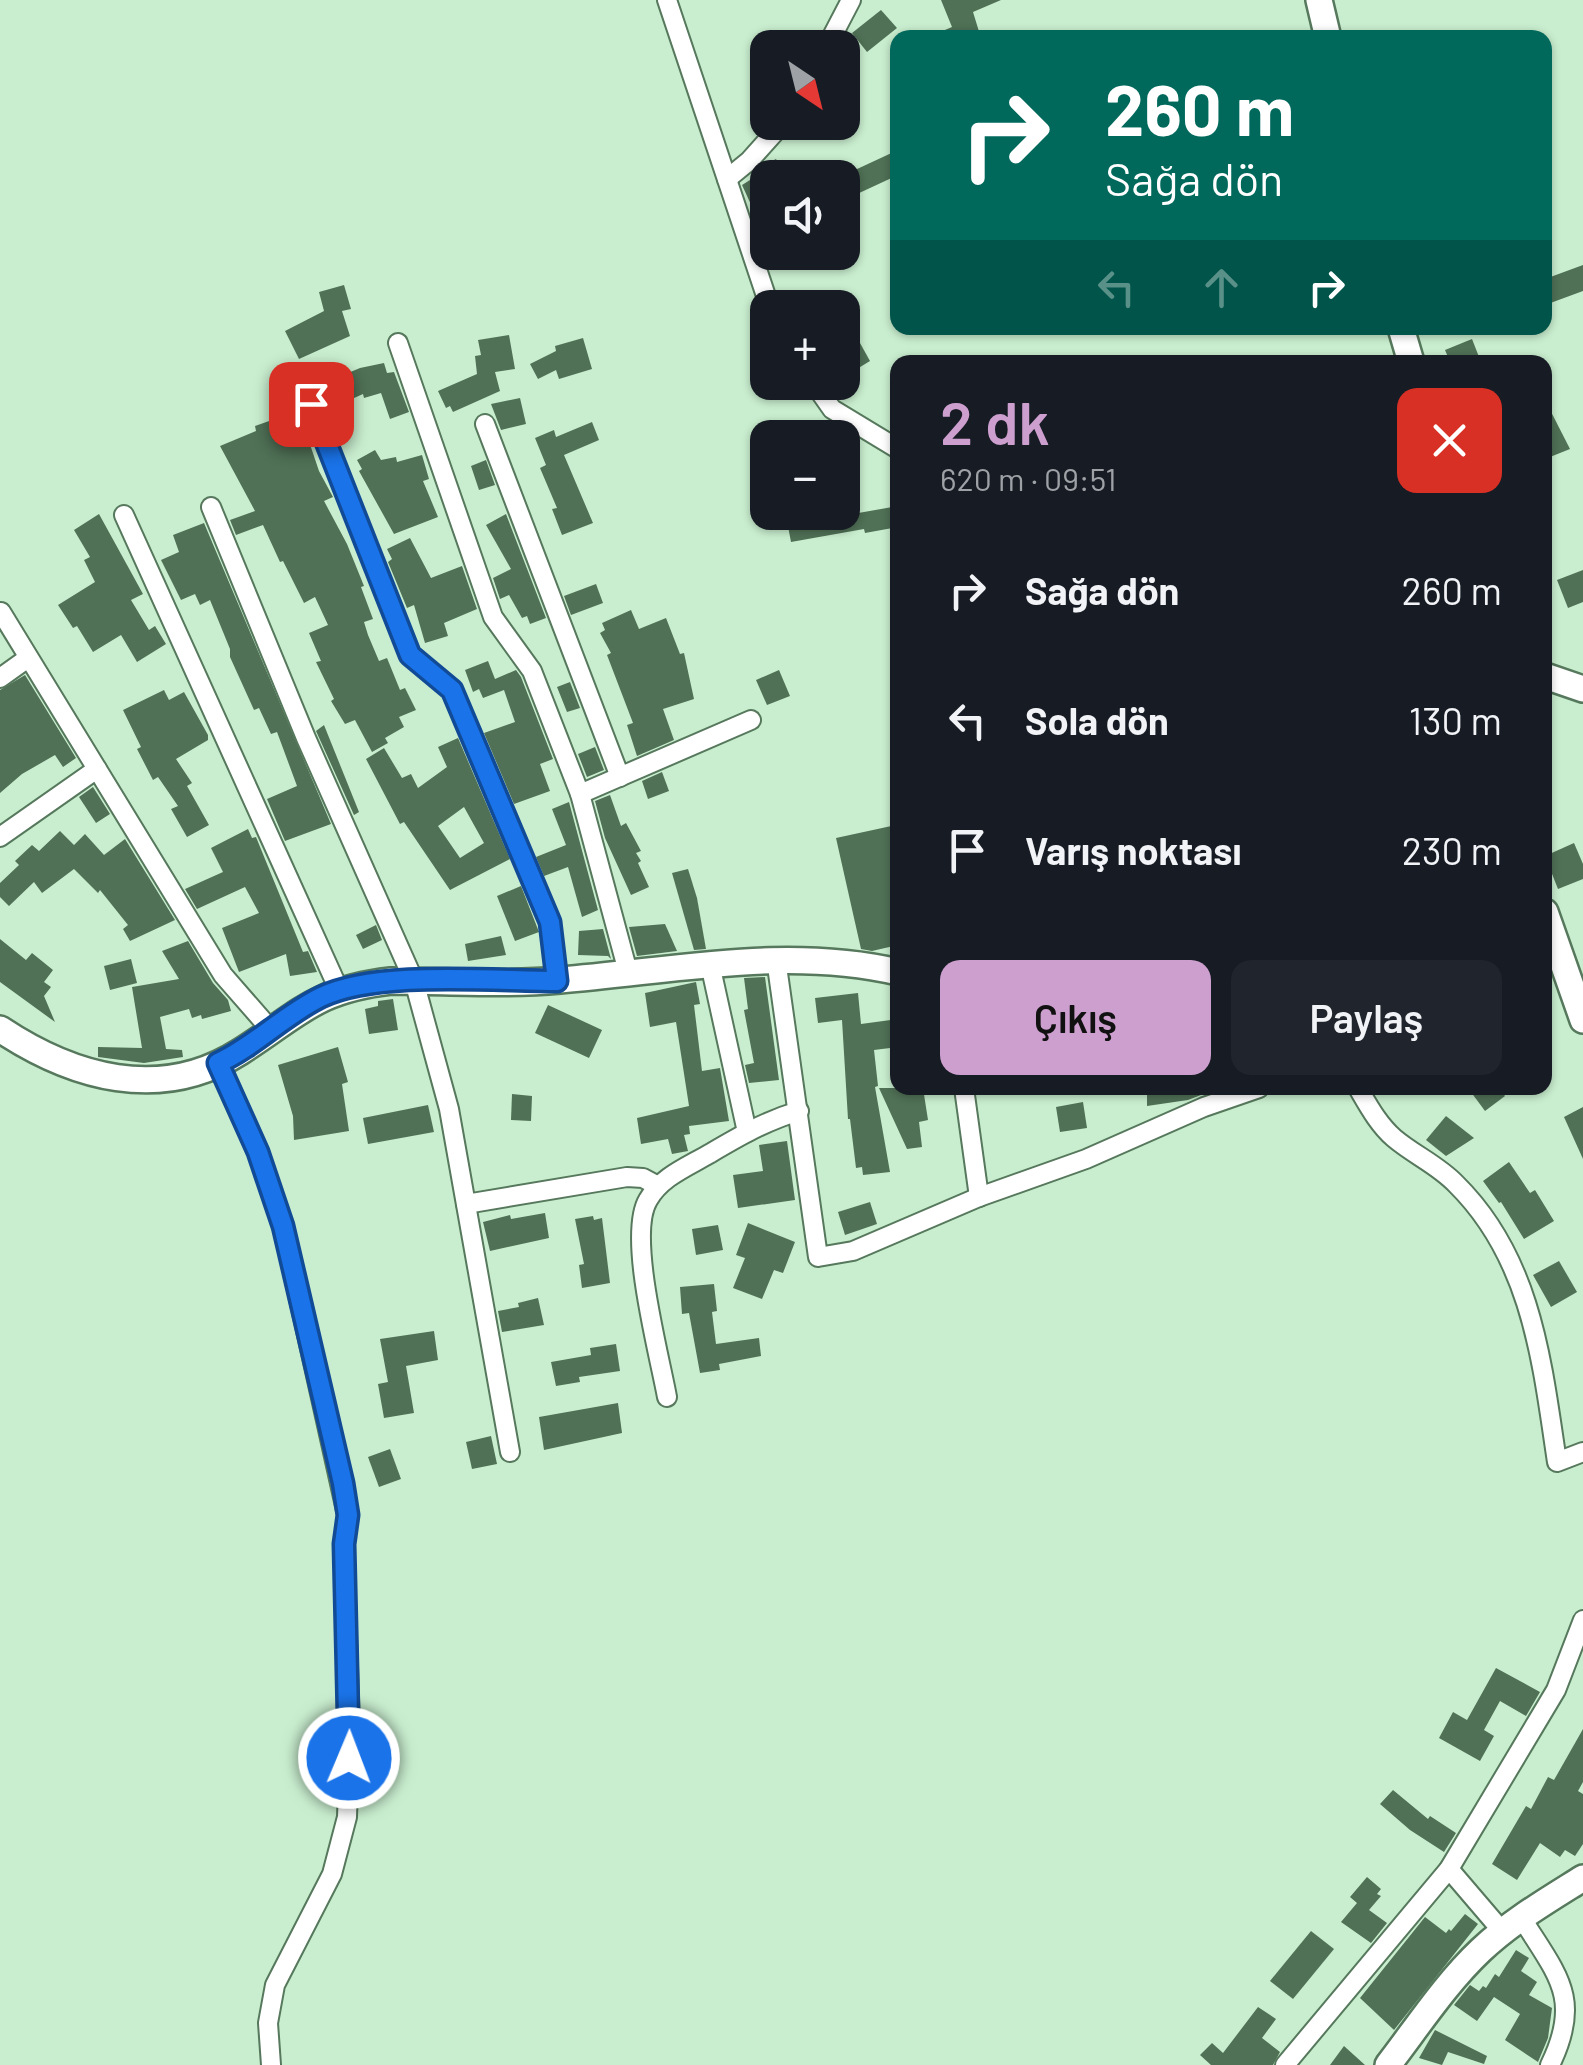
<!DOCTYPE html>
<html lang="tr">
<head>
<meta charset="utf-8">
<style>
	:root { --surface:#171b24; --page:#20242c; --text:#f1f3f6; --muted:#9ea1a6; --accent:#cd9fce }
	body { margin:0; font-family:Barlow,sans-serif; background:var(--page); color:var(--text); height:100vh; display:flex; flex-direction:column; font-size:38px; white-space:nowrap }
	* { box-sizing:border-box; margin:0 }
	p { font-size:32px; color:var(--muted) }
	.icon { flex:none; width:55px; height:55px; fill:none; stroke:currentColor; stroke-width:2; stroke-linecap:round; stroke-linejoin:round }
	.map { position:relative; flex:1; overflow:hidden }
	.panel { position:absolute; left:890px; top:355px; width:662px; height:740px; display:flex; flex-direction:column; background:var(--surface); border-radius:20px; box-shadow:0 2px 8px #0004 }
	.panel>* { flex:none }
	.guide { position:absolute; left:890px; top:30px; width:662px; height:305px; border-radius:20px; box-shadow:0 2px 8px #0004; background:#00695c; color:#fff; overflow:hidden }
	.needle { width:65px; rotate:145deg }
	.controls { position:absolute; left:750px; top:30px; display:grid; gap:20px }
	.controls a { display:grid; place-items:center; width:110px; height:110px; border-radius:20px; background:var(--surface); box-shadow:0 2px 8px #0004; font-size:50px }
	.pin { position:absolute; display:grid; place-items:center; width:85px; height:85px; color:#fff; margin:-42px; border-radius:20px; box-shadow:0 5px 15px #0006 }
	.me { position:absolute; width:110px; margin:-55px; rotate:1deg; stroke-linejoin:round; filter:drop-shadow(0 0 8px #0008) }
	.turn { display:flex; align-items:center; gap:35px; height:210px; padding:0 50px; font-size:45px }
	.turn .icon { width:130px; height:130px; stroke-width:2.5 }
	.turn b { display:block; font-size:70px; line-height:85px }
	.lanes { display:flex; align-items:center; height:95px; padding:0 50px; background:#0003; justify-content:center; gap:50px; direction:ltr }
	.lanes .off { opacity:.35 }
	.round { display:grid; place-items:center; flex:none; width:105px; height:105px; border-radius:20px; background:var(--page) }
	.summary { display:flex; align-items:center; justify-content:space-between; height:170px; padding:0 50px }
	h1 { font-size:60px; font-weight:600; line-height:75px; color:var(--accent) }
	.action { display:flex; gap:20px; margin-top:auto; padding:20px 50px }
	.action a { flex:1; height:115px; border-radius:20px; background:var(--accent); color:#111; font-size:40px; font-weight:600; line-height:115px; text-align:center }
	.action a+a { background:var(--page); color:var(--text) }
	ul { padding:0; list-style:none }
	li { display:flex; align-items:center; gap:30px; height:130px; padding:0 50px }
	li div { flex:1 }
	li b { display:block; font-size:38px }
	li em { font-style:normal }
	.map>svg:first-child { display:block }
	.building { fill:#507156; fill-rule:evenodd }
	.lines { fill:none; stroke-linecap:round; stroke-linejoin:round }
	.street-casing { stroke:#56785c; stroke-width:22 }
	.secondary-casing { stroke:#56785c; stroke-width:30 }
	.street { stroke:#fff; stroke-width:18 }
	.secondary { stroke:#fff; stroke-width:25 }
	.route-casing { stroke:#114b97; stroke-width:25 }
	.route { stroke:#1a73e8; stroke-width:18 }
</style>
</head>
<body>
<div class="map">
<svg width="1583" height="2065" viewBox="0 0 1583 2065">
	<rect width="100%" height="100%" fill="#c9eecf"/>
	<g class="building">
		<path d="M941,0H1001L973,12L981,38H926L952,27Z"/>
		<path d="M881,10L897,28L867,52L852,33Z"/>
		<path d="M898,150V175L842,201V176Z"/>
		<path d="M776,159L786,178H768V215L764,207L754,211L742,185L763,172L760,167Z"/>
		<path d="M1583,265V291L1545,305V279Z"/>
		<path d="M344,285L351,309L342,311L350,336L299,359L285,331L324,311L319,292Z"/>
		<path d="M509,335L515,369L495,372L500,391L453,412L450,406L446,408L438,391L477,374L475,356L481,355L478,340Z"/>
		<path d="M583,338L592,369L559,379L556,370L538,379L530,364L556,351L555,346Z"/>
		<path d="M1472,339L1481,362H1450L1445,350Z"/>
		<path d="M860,343L870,361L842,378V354Z"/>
		<path d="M384,363L387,373L394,372L409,412L390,419L381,393L364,398L363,394L334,407L324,383L360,368Z"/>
		<path d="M520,398L526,424L501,430L491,404Z"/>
		<path d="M1545,400L1570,449L1545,459Z"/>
		<path d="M296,403L319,471L333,497L324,501L347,544L364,586L361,587L373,619L364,622L368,635L379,661L387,658L400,690L405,688L416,710L399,717L404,727L385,738L388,743L372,752L355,720L345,724L331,701L334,699L316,662L321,661L309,633L328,625L315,597L304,603L283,561L280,562L263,525L236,535L230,520L255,511L220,446L256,431L255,426L272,420L270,414Z"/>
		<path d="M827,421L832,438H784V434Z"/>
		<path d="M592,422L599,440L564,455L593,523L562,535L552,509L557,508L540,468L546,465L535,438L554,430L556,437Z"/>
		<path d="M768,436V480L760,481L752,439Z"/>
		<path d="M375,450L381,460L396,457L397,462L422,455L429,479L423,481L438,517L394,534L359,471L362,469L357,460Z"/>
		<path d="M486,460L495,485L479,490L471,466Z"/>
		<path d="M898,506V527L865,533L864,529L791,542L787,521L846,510L847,515Z"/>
		<path d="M99,514L143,594L131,600L149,630L155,626L166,644L137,662L121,635L93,652L77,626L73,628L58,605L95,582L84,560L90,557L74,530Z"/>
		<path d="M506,514L546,618L530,624L527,616L522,618L509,595L500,599L493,578L511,569L486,525Z"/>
		<path d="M204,523L331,824L285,841L267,799L297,786L277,732L271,734L259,708L254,710L230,657V649L210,600L200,605L195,594L181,600L161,560L179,552L173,535Z"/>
		<path d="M410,538L431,578L462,566L477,609L444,623L448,636L425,643L414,605L407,608L388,562L392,559L387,549Z"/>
		<path d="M1583,570V602L1568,608L1557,580Z"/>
		<path d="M596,584L603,603L571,615L564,596Z"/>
		<path d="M631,610L639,629L666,618L680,654L684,653L694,699L663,709L674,740L637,756L627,725L633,723L607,655L611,653L600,633L605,630L602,623Z"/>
		<path d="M488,661L495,679L516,670L521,677L553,759L540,764L550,791L514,804L484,733L515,722L504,690L483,698L479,689L473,692L465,670Z"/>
		<path d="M779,670L790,696L767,705L756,680Z"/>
		<path d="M25,675L76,758L63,767L55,755L22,774L0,793V690Z"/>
		<path d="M570,682L580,708L567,712L557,687Z"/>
		<path d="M164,690L169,700L184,692L208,735V740L176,759L192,783L187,786L209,825L187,837L171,809L178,806L158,777L153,780L137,749L141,747L123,710Z"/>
		<path d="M324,725L359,812L354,815L316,731Z"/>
		<path d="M458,738L510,859L450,890L404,822L400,824L366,759L384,748L402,778L411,774L418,788L447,767L438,747ZM464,807L484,843L460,858L438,826Z"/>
		<path d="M595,747L604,770L587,777L578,754Z"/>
		<path d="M662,772L669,791L648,799L642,781Z"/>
		<path d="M93,787L110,814L96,823L79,797Z"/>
		<path d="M610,795L621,826L626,823L641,851L636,853L641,861L638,863L649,887L631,895L605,838L595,801Z"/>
		<path d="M569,802L598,910L582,917L568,867L544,876L536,857L566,845L552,809Z"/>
		<path d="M896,825L898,945L872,951L861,949L836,838Z"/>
		<path d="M248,829L252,838L256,837L303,952L308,951L317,972L290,976L286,954L239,972L222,928L259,913L245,887L197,909L185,889L223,872L211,848Z"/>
		<path d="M60,831L74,845L85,834L104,855L125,839L175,920L130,941L123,929L128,925L100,890L98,893L74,869L42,893L34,882L9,906L0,897V883L19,865L15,861L32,845L39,851Z"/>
		<path d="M1574,843L1583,864V879L1558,889L1545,856Z"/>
		<path d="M688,869L697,898L706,949L694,950L672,873Z"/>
		<path d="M521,886L539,932L515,941L497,896Z"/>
		<path d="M665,924L677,951L637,956L629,927Z"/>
		<path d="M376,925L382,940L363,949L356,935Z"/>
		<path d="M603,929L611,959L608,956L578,955L579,931Z"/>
		<path d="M501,936L506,955L468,961L465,944Z"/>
		<path d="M0,939L26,960L32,953L53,970L44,982L51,987L44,996L55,1022L0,982Z"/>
		<path d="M188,941L213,983L228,1000L231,1011L202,1019L201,1015L192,1018L189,1009L160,1017L166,1049L182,1050L183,1057L144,1063L98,1057V1047L142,1048L132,987L179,979L162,951Z"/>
		<path d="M131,959L137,983L110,990L104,966Z"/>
		<path d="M765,977L779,1080L749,1083L745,1065L754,1063L744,1010L748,1009L744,978Z"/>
		<path d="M696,982L700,1004L694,1005L702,1071L720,1068L729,1121L689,1126L690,1134L684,1135L688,1151L672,1154L668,1139L641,1144L637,1118L689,1106L676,1022L650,1027L645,993Z"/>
		<path d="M858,993L861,1024L898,1019V1047L874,1050L878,1086L875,1087L890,1172L863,1175L862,1167L856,1168L850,1119H848L842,1020L818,1023L815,998Z"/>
		<path d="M393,999L398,1030L369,1034L365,1009L378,1006V1001Z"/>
		<path d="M548,1005L602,1030L589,1058L535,1033Z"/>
		<path d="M338,1047L348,1082L342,1084L349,1131L294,1140L293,1116L278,1065Z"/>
		<path d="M879,1088H923L928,1120L919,1122L922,1147L907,1149Z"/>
		<path d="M1147,1088H1201V1095L1188,1100L1147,1106Z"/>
		<path d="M1468,1088H1499L1505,1096L1485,1111Z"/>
		<path d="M512,1094L532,1096L531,1121L511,1120Z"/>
		<path d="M1083,1102L1087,1128L1060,1132L1056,1107Z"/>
		<path d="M428,1105L434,1132L368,1144L363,1118Z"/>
		<path d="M1583,1107V1159L1564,1117Z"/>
		<path d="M1446,1116L1474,1138L1446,1156L1426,1140Z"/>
		<path d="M787,1141L795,1200L738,1208L733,1175L763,1171L759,1145Z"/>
		<path d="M1509,1162L1530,1193L1535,1190L1554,1221L1524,1239L1501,1202L1499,1203L1483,1181Z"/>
		<path d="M870,1202L877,1224L845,1235L838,1212Z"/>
		<path d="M545,1213L549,1238L490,1251L483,1222L510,1215L511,1219Z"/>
		<path d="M593,1216L594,1220L602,1218L610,1283L582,1288L579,1265L584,1264L575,1219Z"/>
		<path d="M748,1223L795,1242L783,1273L774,1270L762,1299L733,1288L745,1258L736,1255Z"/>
		<path d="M718,1225L723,1250L696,1255L692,1229Z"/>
		<path d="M1559,1261L1577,1292L1551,1307L1533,1275Z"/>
		<path d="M714,1284L717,1311L712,1312L716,1344L759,1338L761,1356L719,1364L720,1370L700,1373L689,1313L682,1314L680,1287Z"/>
		<path d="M538,1298L544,1325L502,1332L498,1311L519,1307L518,1303Z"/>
		<path d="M434,1331L438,1360L406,1366L414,1413L384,1418L378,1384L388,1382L380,1339Z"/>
		<path d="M616,1344L620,1371L579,1377L580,1382L556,1386L551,1362L591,1355L590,1348Z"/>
		<path d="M618,1403L622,1433L544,1450L539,1417Z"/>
		<path d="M491,1436L497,1464L472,1469L466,1442Z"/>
		<path d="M390,1449L401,1479L379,1487L368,1457Z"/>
		<path d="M1496,1668L1540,1692L1526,1716L1500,1701L1484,1730L1494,1736L1480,1761L1439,1738L1453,1712L1467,1720Z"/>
		<path d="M1583,1729V1782L1578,1791L1583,1794V1844L1575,1856L1565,1850L1560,1857L1540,1843L1517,1880L1492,1864L1526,1806L1531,1809L1548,1777L1554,1780Z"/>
		<path d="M1393,1790L1428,1819L1430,1816L1456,1833L1444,1852L1410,1830L1380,1804Z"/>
		<path d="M1367,1877L1381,1889L1377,1894L1381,1896L1369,1910L1387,1923L1371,1943L1341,1922L1357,1903L1350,1897Z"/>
		<path d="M1465,1914L1478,1924L1394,2030L1360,1998L1425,1917L1446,1933L1449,1929L1451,1931Z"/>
		<path d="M1311,1931L1334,1949L1293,1999L1270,1981Z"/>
		<path d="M1516,1950L1529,1958L1521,1971L1537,1982L1529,1995L1552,2008L1548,2038L1538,2062L1505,2040L1520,2014L1494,1997L1477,2021L1454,2005L1470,1985L1479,1991L1483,1986L1486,1988L1495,1974L1499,1977Z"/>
		<path d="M1258,2007L1276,2019L1262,2038L1280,2052L1273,2065H1211L1200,2055L1212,2043L1223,2053Z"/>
		<path d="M1435,2030L1487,2056L1484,2064L1448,2052L1442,2065L1419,2058Z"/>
		<path d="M1344,2046L1365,2065H1330Z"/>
	</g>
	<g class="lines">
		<defs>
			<g id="street">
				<path d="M667,0L770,308"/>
				<path d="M826,48L851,0"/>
				<path d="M727,179L749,161L784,122"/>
				<path d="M398,343L493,617L532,671L580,794L628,972"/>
				<path d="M813,382L832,409L898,449"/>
				<path d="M311,404L410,655L452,689L550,922L557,981"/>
				<path d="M485,424L620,777"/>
				<path d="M211,507L306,738L414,981L449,1109L510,1452"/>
				<path d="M124,515L339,990"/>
				<path d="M1,612L223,975L271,1030"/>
				<path d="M0,678L28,658"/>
				<path d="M580,794L751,720"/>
				<path d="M0,837L97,769"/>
				<path d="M776,959L818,1257L853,1251L979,1197L1086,1159L1204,1107L1259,1088"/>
				<path d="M710,964L747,1132"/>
				<path d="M217,1063L258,1153L283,1227L347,1515L344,1544L350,1728L347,1817L332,1874L275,1985L268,2023L271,2065"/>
				<path d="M964,1088L979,1197"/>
				<path d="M1358,1088C1368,1105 1378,1124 1394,1138C1414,1155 1438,1165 1456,1184C1532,1259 1542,1362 1557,1462L1583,1452"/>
				<path d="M466,1204L627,1177L643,1178L658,1186"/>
				<path d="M667,1397C659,1353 627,1235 648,1200C661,1177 687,1167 709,1154C738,1137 765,1121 799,1111"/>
				<path d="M1449,1869L1502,1931"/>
				<path d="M1521,1917C1557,1975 1583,1998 1550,2065"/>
				<path d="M1285,2065L1449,1869L1556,1690L1583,1620"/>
			</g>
			<g id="secondary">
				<path d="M1319,0L1328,38"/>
				<path d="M1401,328L1411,362"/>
				<path d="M1545,676L1583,689"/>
				<path d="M1545,912L1583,1020"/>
				<path d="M0,1029C72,1077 160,1103 240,1052C300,1014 314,990 391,981C446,981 505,985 560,980C673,971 785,946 898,972"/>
				<path d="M1388,2065C1418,2026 1446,1983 1481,1950C1512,1921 1548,1900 1583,1878"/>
			</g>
		</defs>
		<use href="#street" class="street-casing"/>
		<use href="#secondary" class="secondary-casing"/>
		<use href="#street" class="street"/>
		<use href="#secondary" class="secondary"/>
	</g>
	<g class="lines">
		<defs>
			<path id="route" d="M311,404L410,655L452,690L550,922L557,981C493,981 377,970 321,997C284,1015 255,1046 218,1063L258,1152L283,1226L343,1483L348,1515L344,1544L349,1758"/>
		</defs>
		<use href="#route" class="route-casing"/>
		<use href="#route" class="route"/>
	</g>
</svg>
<div class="controls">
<a><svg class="needle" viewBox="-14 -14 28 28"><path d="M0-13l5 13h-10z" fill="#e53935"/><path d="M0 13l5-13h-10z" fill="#9ea1a6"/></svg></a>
<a><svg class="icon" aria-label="sound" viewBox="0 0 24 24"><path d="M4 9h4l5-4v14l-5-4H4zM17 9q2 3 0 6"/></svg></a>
<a>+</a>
<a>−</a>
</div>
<div class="pin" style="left:311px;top:404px;background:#d93025"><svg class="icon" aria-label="arrive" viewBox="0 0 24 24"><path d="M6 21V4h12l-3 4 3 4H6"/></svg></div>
<svg class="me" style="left:349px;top:1758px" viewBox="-20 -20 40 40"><circle r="17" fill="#1a73e8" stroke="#fff" stroke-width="3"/><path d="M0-11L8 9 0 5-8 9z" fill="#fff"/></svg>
<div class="guide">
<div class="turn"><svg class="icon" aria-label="right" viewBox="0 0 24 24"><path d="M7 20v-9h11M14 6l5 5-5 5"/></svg><div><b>260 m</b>Sağa dön</div></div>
<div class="lanes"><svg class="icon off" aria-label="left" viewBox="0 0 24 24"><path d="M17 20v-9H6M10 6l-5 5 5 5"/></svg><svg class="icon off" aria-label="ahead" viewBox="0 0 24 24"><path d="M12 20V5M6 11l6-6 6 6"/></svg><svg class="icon" aria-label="right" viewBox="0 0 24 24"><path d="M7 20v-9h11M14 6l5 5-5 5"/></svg></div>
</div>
<section class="panel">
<div class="summary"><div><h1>2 dk</h1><p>620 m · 09:51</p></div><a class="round" style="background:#d93025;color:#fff"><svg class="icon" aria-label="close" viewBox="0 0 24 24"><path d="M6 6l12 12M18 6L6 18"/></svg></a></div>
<ul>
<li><svg class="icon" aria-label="right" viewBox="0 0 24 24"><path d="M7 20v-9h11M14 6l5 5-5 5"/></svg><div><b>Sağa dön</b></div><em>260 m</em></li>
<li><svg class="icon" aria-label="left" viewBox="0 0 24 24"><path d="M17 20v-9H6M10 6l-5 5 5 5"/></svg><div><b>Sola dön</b></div><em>130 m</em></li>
<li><svg class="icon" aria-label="arrive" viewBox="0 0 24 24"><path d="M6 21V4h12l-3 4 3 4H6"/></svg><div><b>Varış noktası</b></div><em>230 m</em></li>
</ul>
<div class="action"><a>Çıkış</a><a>Paylaş</a></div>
</section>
</div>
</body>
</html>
